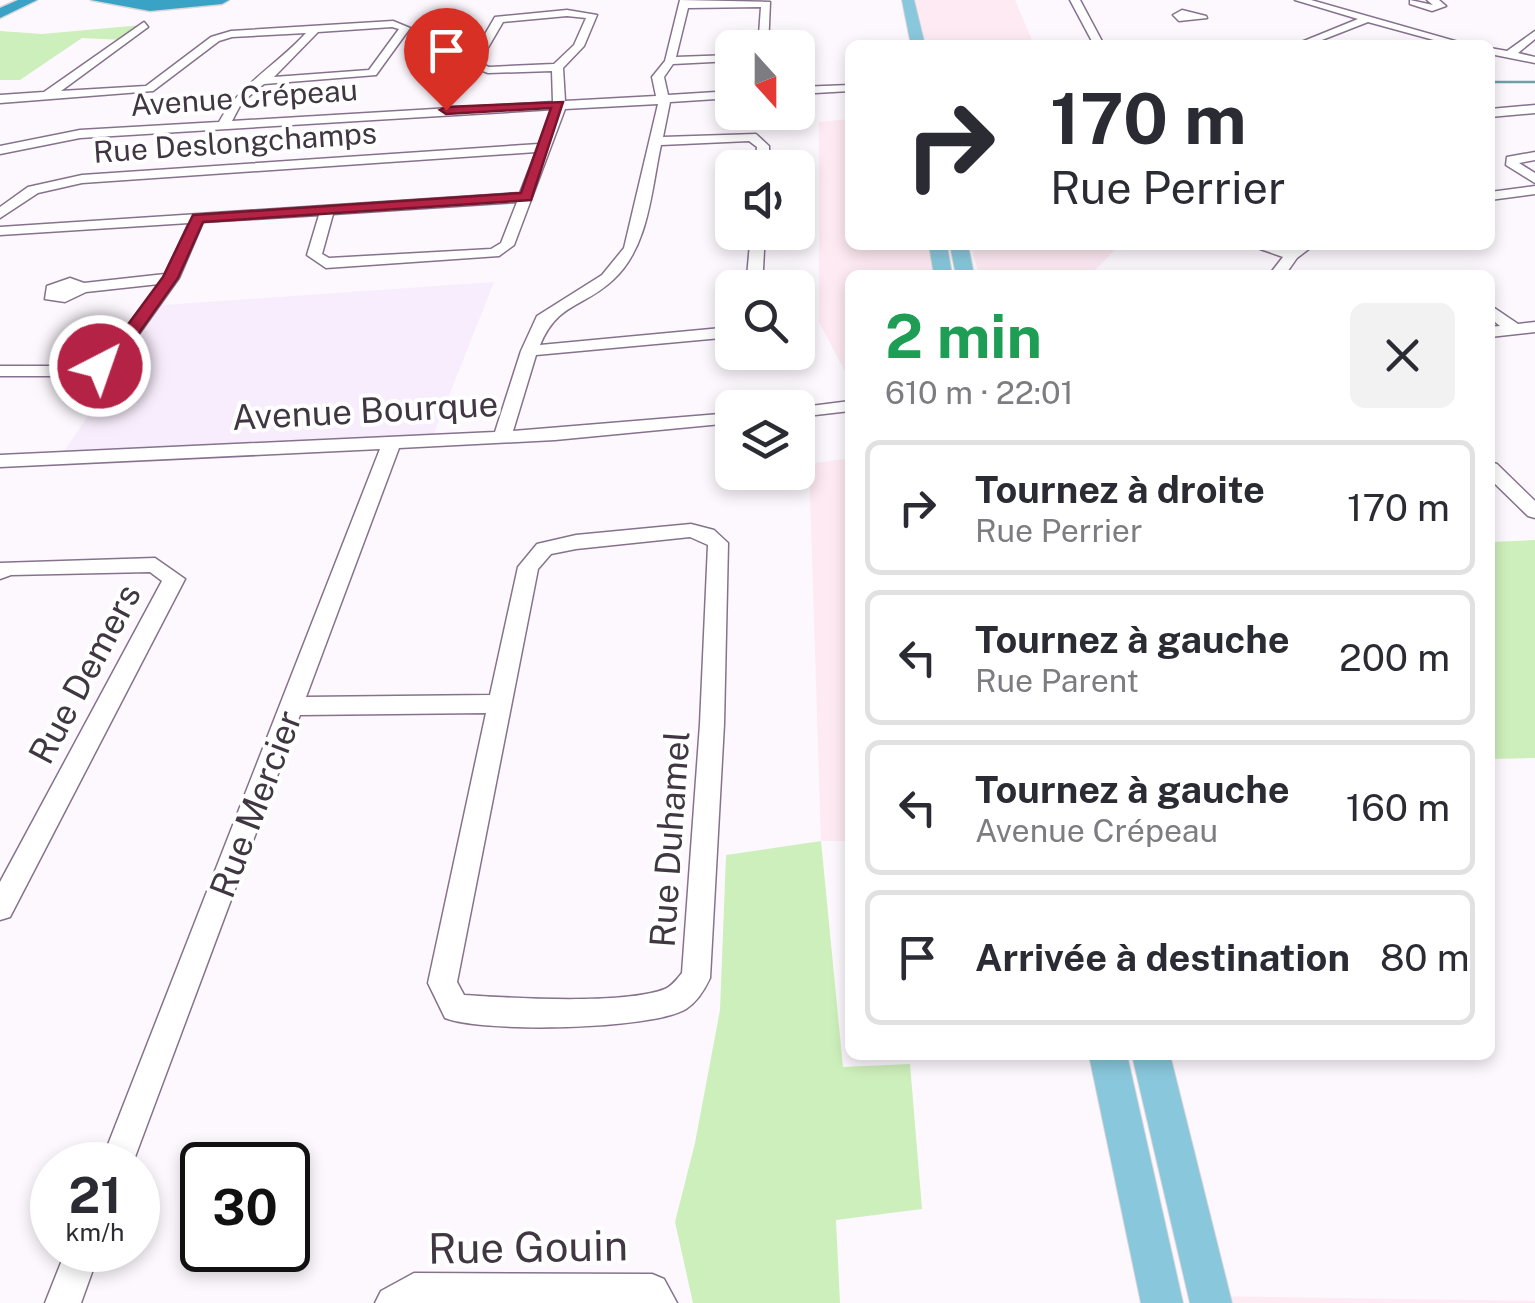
<!DOCTYPE html>
<html lang="fr">
<head>
<meta charset="utf-8">
<style>
	:root { --surface:#fff; --page:#f2f2f3; --text:#2b2b33; --muted:#7c7c81; --line:#e1e1e2 }
	body { margin:0; font-family:"Public Sans",sans-serif; background:var(--page); color:var(--text); height:100vh; display:flex; flex-direction:column; font-size:38px; white-space:nowrap }
	* { box-sizing:border-box; margin:0 }
	p { font-size:32px; color:var(--muted) }
	.icon { flex:none; width:55px; height:55px; fill:none; stroke:currentColor; stroke-width:2; stroke-linecap:round; stroke-linejoin:round }
	.map { position:relative; flex:1; overflow:hidden }
	.side { position:absolute; left:845px; top:270px; width:650px; height:790px; display:flex; flex-direction:column; background:var(--surface); border-radius:15px; box-shadow:0 5px 15px #0003 }
	.side>* { flex:none }
	.hud { position:absolute; left:845px; top:40px; width:650px; height:210px; border-radius:15px; box-shadow:0 5px 15px #0003; background:#fff; color:var(--text); overflow:hidden }
	.needle { width:65px; rotate:159deg }
	.fabs { position:absolute; left:715px; top:30px; display:grid; gap:20px }
	.fabs a { display:grid; place-items:center; width:100px; height:100px; border-radius:15px; background:var(--surface); box-shadow:0 5px 15px #0003; font-size:50px }
	.speed { position:absolute; left:30px; top:1142px; display:flex; gap:20px; font-size:50px; font-weight:700; text-align:center }
	.speed>* { display:grid; place-content:center; width:130px; height:130px; border-radius:50%; background:var(--surface); box-shadow:0 5px 15px #0003; line-height:1 }
	.speed small { font-size:25px; font-weight:400 }
	.speed .limit { border:5px solid #111; border-radius:15px; background:#fff; color:#111 }
	.pin { position:absolute; display:grid; place-items:center; width:85px; height:85px; color:#fff; margin:-102px -42px; border-radius:50% 50% 50% 0; rotate:-45deg; box-shadow:0 0 10px #0007 }
	.pin .icon { rotate:45deg }
	.me { position:absolute; width:110px; margin:-55px; rotate:41deg; stroke-linejoin:round; filter:drop-shadow(0 0 8px #0008) }
	.turn { display:flex; align-items:center; gap:35px; height:210px; padding:0 40px; font-size:45px }
	.turn .icon { width:130px; height:130px; stroke-width:2.5 }
	.turn b { display:block; font-size:70px; line-height:85px }
	.round { display:grid; place-items:center; flex:none; width:105px; height:105px; border-radius:15px; background:var(--page) }
	.summary { display:flex; align-items:center; justify-content:space-between; height:170px; padding:0 40px }
	h1 { font-size:60px; font-weight:700; line-height:75px; color:#1e9e55 }
	ul { padding:0; list-style:none }
	li { display:flex; align-items:center; gap:30px; height:135px; margin:0 20px 15px; padding:0 20px; border:5px solid var(--line); border-radius:15px }
	li div { flex:1 }
	li b { display:block; font-size:38px }
	li em { font-style:normal }
	.map>svg:first-child { display:block }
	.commercial { fill:#feeaf2 }
	.built { fill:#f8edfc }
	.green { fill:#cdefbb }
	.lines { fill:none; stroke-linecap:round; stroke-linejoin:round }
	.stream { stroke:#6ba1a6; stroke-width:2.5 }
	.minor-casing { stroke:#86728d; stroke-width:3 }
	.major-casing { stroke:#d9d7d9; stroke-width:2 }
	.highway-casing { stroke:#d9d7d9; stroke-width:3 }
	.minor { fill:#fff; fill-rule:evenodd }
	.major { fill:#89c7dc; fill-rule:evenodd }
	.highway { fill:#3aa2c4; fill-rule:evenodd }
	.route { fill:#b42245; stroke:#75162d; stroke-width:2.5 }
	.labels { text-anchor:middle; stroke-width:8; stroke-linejoin:round; paint-order:stroke }
	.far-street-label { font-size:30px; fill:#403743; stroke:#fff }
	.street-label { font-size:35px; fill:#403743; stroke:#fff }
	.near-street-label { font-size:42px; fill:#403743; stroke:#fff }
</style>
</head>
<body>
<div class="map">
<svg width="1535" height="1303" viewBox="0 0 1535 1303">
	<rect width="100%" height="100%" fill="#fdf8fe"/>
	<g class="commercial">
		<path d="M914,0H1015L1034,45H924Z"/>
		<path d="M850,119V245H934L942,275H850V381L819,322V122Z"/>
		<path d="M971,245H1120L1090,275H979Z"/>
		<path d="M850,458V841H821L809,464Z"/>
		<path d="M1210,1296L1535,1301V1303H1211Z"/>
	</g>
	<path class="built" d="M494,282L431,441L59,459L113,378L101,366L149,306Z"/>
	<g class="green">
		<path d="M142,25L123,40L82,38L20,80H0V31L42,34Z"/>
		<path d="M1535,540V758L1490,759V542Z"/>
		<path d="M821,841L843,1067L910,1064L922,1209L836,1220L840,1303H693L675,1222L695,1143L720,1010L726,855Z"/>
	</g>
	<g class="lines">
		<path class="stream" d="M1490,82H1535"/>
		<defs>
			<g id="minor">
				<path d="M680,0L770,2L768,48H758L761,7L688,8L676,57L732,55V61L673,64L664,77L668,95L732,91V98L670,102L663,137L756,134L769,146V168H755L757,147L749,141L661,145C651,191 649,247 613,280C583,308 558,302 540,345L732,327V337L536,355L513,431L732,413V423L555,440L399,448L306,697L490,695L518,567L537,544L576,535L691,524L714,530L728,543L724,724L710,978C705,989 697,1002 686,1009C651,1030 483,1033 445,1018L428,983L486,713L300,715L132,1165H100L380,449L0,467V455L495,432L521,351L537,316L602,275L624,248L658,104L565,109L514,245L499,256L326,268L307,255L319,215L203,222L179,278L117,365L71,376H0V366H71L105,357L159,284L86,292L65,302L45,299L47,286L70,278L84,283L165,274L189,223L0,235V227L520,193L536,152L82,183L38,193L0,218V207L28,187L82,175L539,144L553,109L80,138L0,154V146L80,130L219,122C239,85 278,64 306,33L232,37L219,41L153,91L0,103V95L44,92L144,22L148,27L61,91L146,86L211,37L231,31L393,21L410,28L376,75L264,84L242,102L232,121L553,102L552,71L488,73L467,65L495,17L567,10L597,15L584,46L563,68L565,101L656,96L652,77L665,61ZM567,16L586,18L574,45L554,64L489,67L479,63L503,22ZM392,27L399,29L369,70L274,77L318,32ZM517,202L501,243L491,249L329,258L322,254L333,214ZM690,537L708,545L700,724L682,973C677,979 672,986 665,989C625,1005 509,998 464,995L457,982L538,569L551,554L576,549Z"/>
				<path d="M1070,0H1080L1104,45H1094Z"/>
				<path d="M1295,0H1311L1469,45H1452L1368,22L1309,45H1294L1358,19Z"/>
				<path d="M1410,0L1433,5L1427,0H1439L1446,6L1432,11L1410,4Z"/>
				<path d="M1182,10L1206,16L1207,18L1179,21L1173,15Z"/>
				<path d="M1535,31V39L1518,53L1535,57V63L1490,54V48L1507,51Z"/>
				<path d="M850,85V91L798,94V87Z"/>
				<path d="M1535,105V113L1490,117V109Z"/>
				<path d="M1535,152V160L1519,163L1535,173V183L1506,165L1507,157Z"/>
				<path d="M1535,186V194L1490,200V192Z"/>
				<path d="M751,232H765L762,288H746Z"/>
				<path d="M1249,245L1290,250L1297,245H1314L1297,258L1285,275H1269L1283,257Z"/>
				<path d="M1490,305L1518,324L1535,322V332L1490,337V327L1500,326L1490,318Z"/>
				<path d="M850,401V411L798,417L795,408Z"/>
				<path d="M1490,462L1497,464L1535,501V518L1528,516L1490,479Z"/>
				<path d="M155,558L185,579L10,917L0,920V882L162,581L150,572L11,575L0,579V563Z"/>
				<path d="M66,1250H100L81,1303H45Z"/>
				<path d="M414,1273L652,1274L664,1279L677,1303H375L381,1291Z"/>
			</g>
			<g id="major">
				<path d="M902,0H914L925,45H911Z"/>
				<path d="M929,245H947L952,275H934Z"/>
				<path d="M950,245H968L974,275H956Z"/>
				<path d="M1089,1055H1127L1183,1303H1141Z"/>
				<path d="M1132,1055H1170L1232,1303H1190Z"/>
			</g>
			<g id="highway">
				<path d="M18,0H37L0,18V8Z"/>
				<path d="M91,0H229L222,4L150,11Z"/>
			</g>
		</defs>
		<use href="#minor" class="minor-casing"/>
		<use href="#major" class="major-casing"/>
		<use href="#highway" class="highway-casing"/>
		<use href="#minor" class="minor"/>
		<use href="#major" class="major"/>
		<use href="#highway" class="highway"/>
	</g>
	<path class="route" d="M563,102L531,200L203,222L178,278L117,364L100,372L92,366L104,357L163,277L193,215L521,193L551,108L446,114L440,110L446,107Z"/>
	<g class="labels">
		<g class="far-street-label">
			<text transform="translate(244 98) rotate(-4)" y="10">Avenue Crépeau</text>
			<text transform="translate(235 143) rotate(-4)" y="10">Rue Deslongchamps</text>
		</g>
		<g class="street-label">
			<text transform="translate(365 411) rotate(-3)" y="12">Avenue Bourque</text>
			<text transform="translate(85 674) rotate(-62)" y="12">Rue Demers</text>
			<text transform="translate(256 804) rotate(-69)" y="12">Rue Mercier</text>
			<text transform="translate(670 839) rotate(-86)" y="12">Rue Duhamel</text>
		</g>
		<g class="near-street-label">
			<text transform="translate(528 1247) rotate(-1)" y="15">Rue Gouin</text>
		</g>
	</g>
</svg>
<div class="fabs">
<a><svg class="needle" viewBox="-14 -14 28 28"><path d="M0-13l5 13h-10z" fill="#e53935"/><path d="M0 13l5-13h-10z" fill="#7c7c81"/></svg></a>
<a><svg class="icon" aria-label="sound" viewBox="0 0 24 24"><path d="M4 9h4l5-4v14l-5-4H4zM17 9q2 3 0 6"/></svg></a>
<a><svg class="icon" aria-label="search" viewBox="0 0 24 24"><circle cx="10" cy="10" r="6"/><path d="M15 15l6 6"/></svg></a>
<a><svg class="icon" aria-label="layers" viewBox="0 0 24 24"><path d="M12 4l9 5-9 5-9-5zM3 14l9 5 9-5"/></svg></a>
</div>
<div class="speed"><div>21<small>km/h</small></div><div class="limit">30</div></div>
<div class="pin" style="left:446px;top:110px;background:#d93025"><svg class="icon" aria-label="arrive" viewBox="0 0 24 24"><path d="M6 21V4h12l-3 4 3 4H6"/></svg></div>
<svg class="me" style="left:100px;top:366px" viewBox="-20 -20 40 40"><circle r="17" fill="#b42245" stroke="#fff" stroke-width="3"/><path d="M0-11L8 9 0 5-8 9z" fill="#fff"/></svg>
<div class="hud">
<div class="turn"><svg class="icon" aria-label="right" viewBox="0 0 24 24"><path d="M7 20v-9h11M14 6l5 5-5 5"/></svg><div><b>170 m</b>Rue Perrier</div></div>
</div>
<section class="side">
<div class="summary"><div><h1>2 min</h1><p>610 m · 22:01</p></div><a class="round"><svg class="icon" aria-label="close" viewBox="0 0 24 24"><path d="M6 6l12 12M18 6L6 18"/></svg></a></div>
<ul>
<li><svg class="icon" aria-label="right" viewBox="0 0 24 24"><path d="M7 20v-9h11M14 6l5 5-5 5"/></svg><div><b>Tournez à droite</b><p>Rue Perrier</p></div><em>170 m</em></li>
<li><svg class="icon" aria-label="left" viewBox="0 0 24 24"><path d="M17 20v-9H6M10 6l-5 5 5 5"/></svg><div><b>Tournez à gauche</b><p>Rue Parent</p></div><em>200 m</em></li>
<li><svg class="icon" aria-label="left" viewBox="0 0 24 24"><path d="M17 20v-9H6M10 6l-5 5 5 5"/></svg><div><b>Tournez à gauche</b><p>Avenue Crépeau</p></div><em>160 m</em></li>
<li><svg class="icon" aria-label="arrive" viewBox="0 0 24 24"><path d="M6 21V4h12l-3 4 3 4H6"/></svg><div><b>Arrivée à destination</b></div><em>80 m</em></li>
</ul>
</section>
</div>
</body>
</html>
